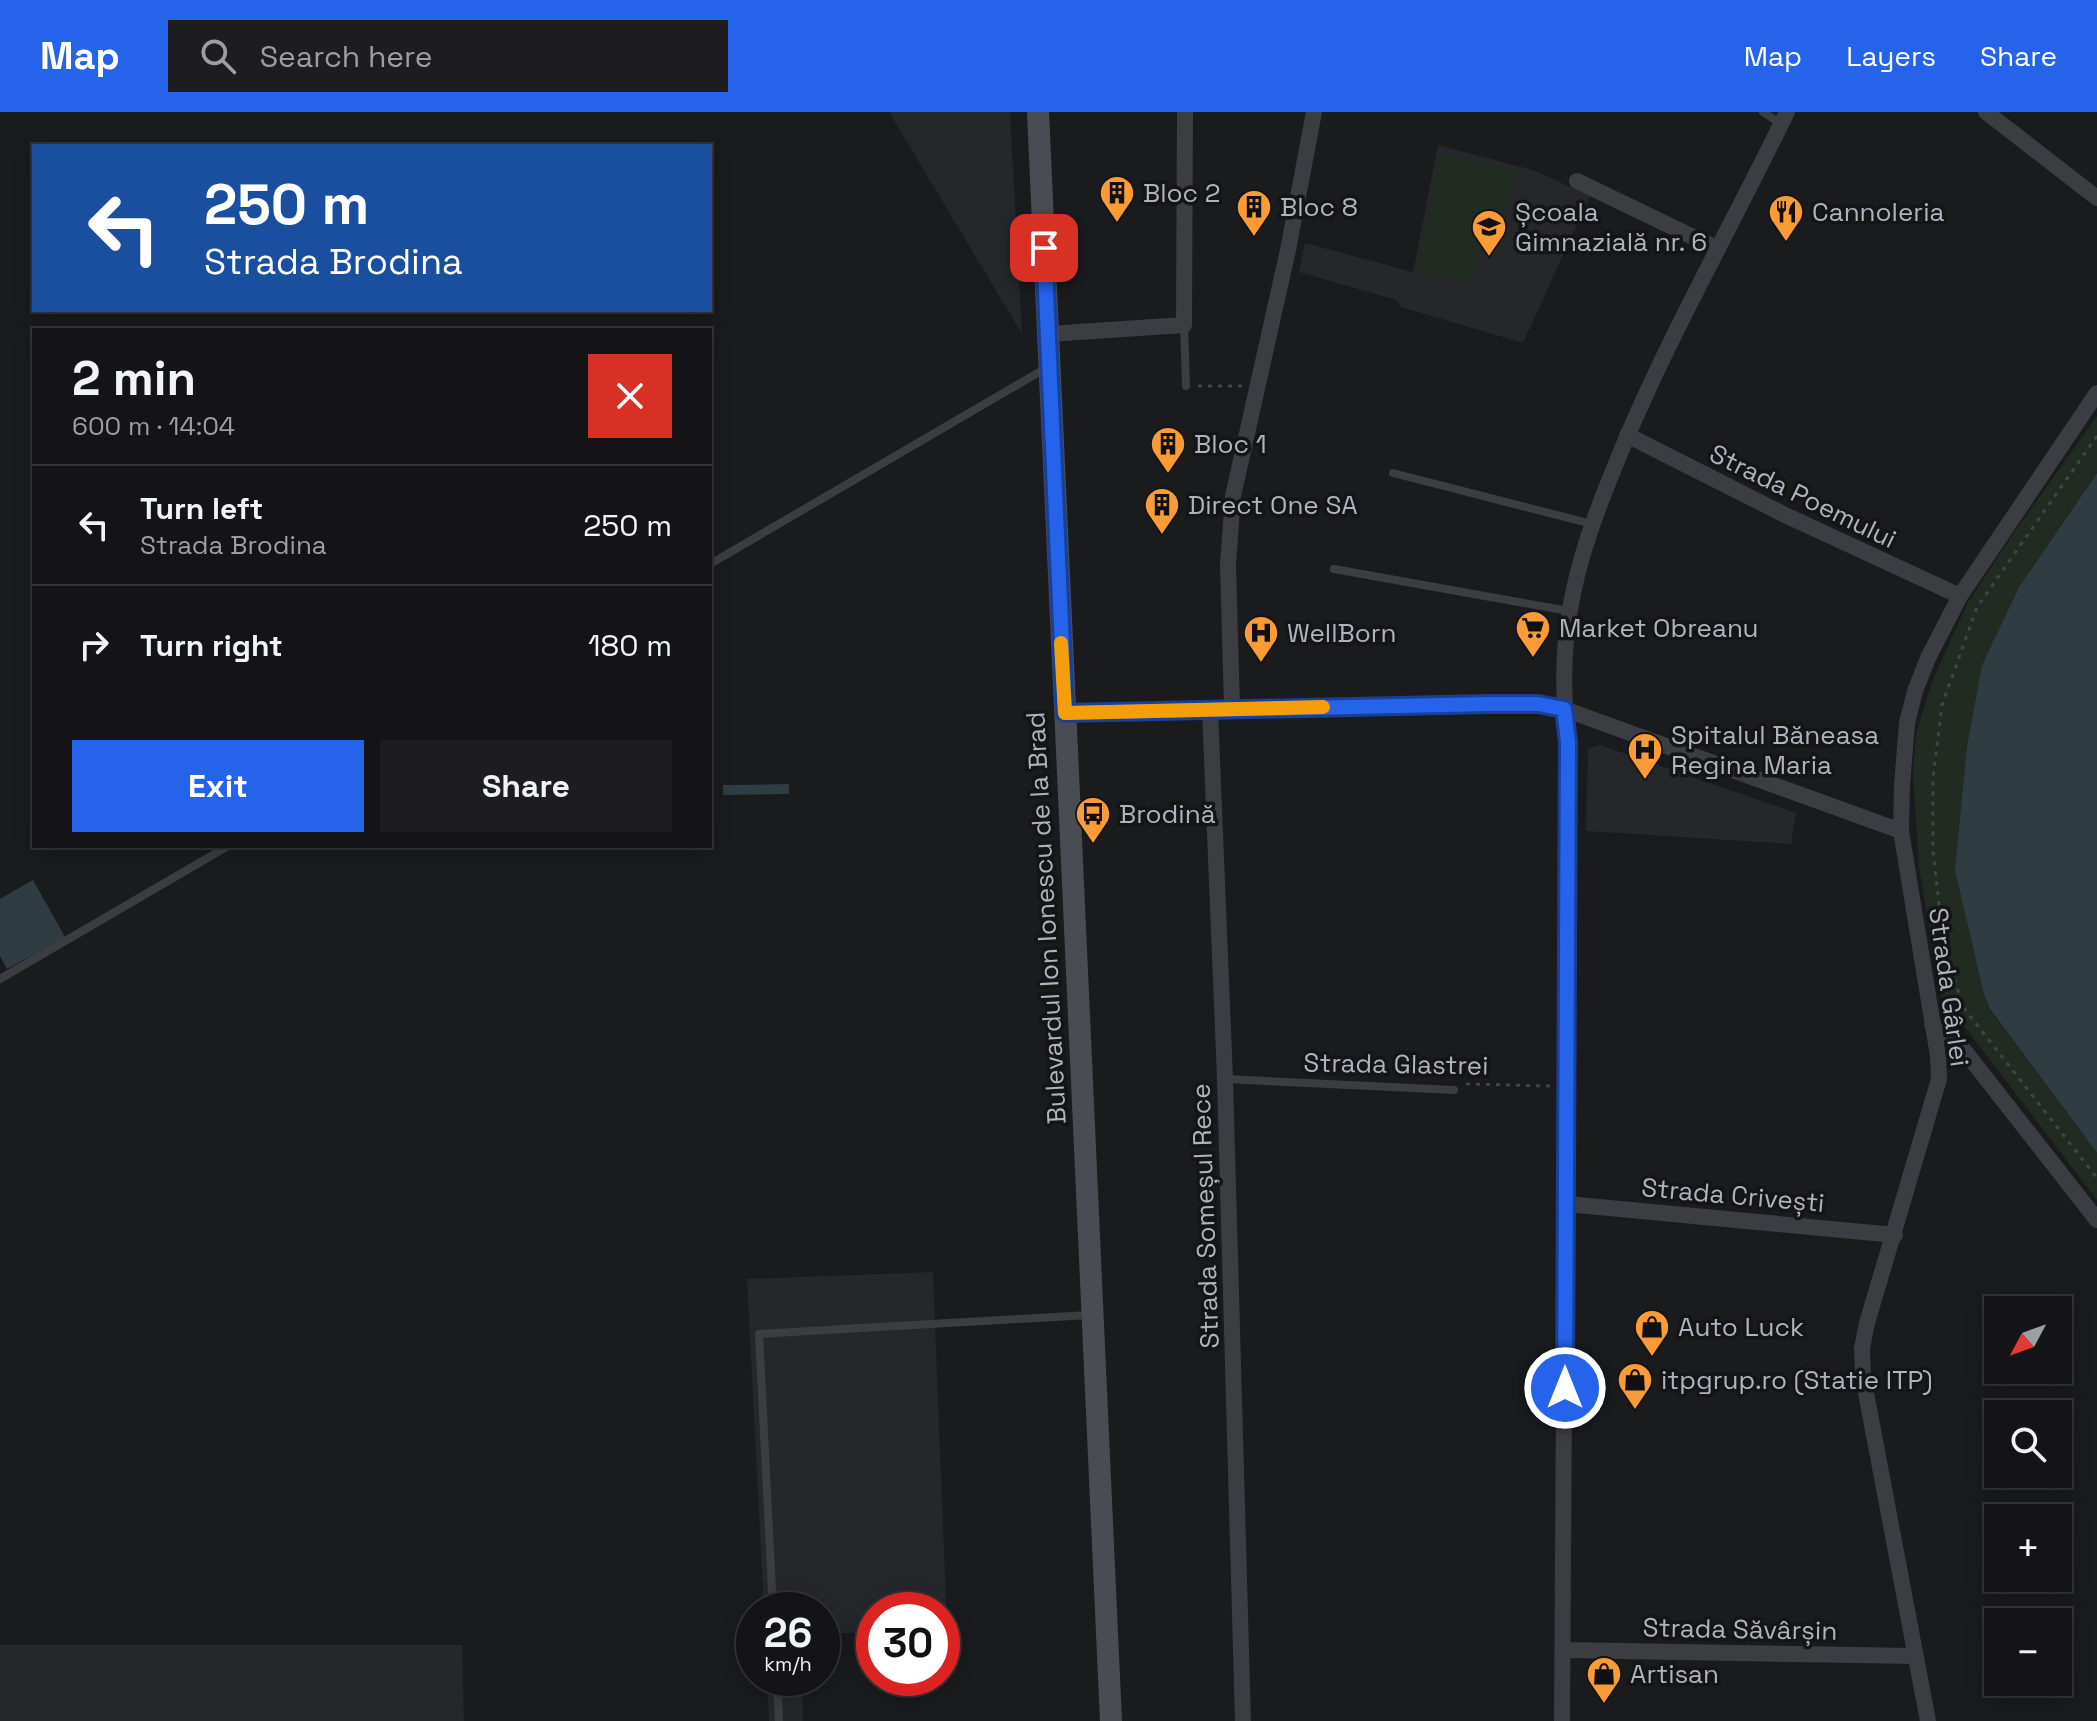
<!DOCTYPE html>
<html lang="en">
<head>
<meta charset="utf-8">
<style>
	:root { --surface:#141416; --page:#1d1d1f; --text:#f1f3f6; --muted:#9d9ea1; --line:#333335; --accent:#2563eb }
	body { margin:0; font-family:"Space Grotesk",sans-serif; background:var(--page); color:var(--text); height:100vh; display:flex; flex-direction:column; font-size:30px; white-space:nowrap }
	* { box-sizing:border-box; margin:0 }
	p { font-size:26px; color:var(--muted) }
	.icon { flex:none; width:44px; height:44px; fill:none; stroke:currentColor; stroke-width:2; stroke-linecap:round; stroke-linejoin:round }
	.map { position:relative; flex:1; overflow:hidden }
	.panel { position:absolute; left:32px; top:216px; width:680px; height:520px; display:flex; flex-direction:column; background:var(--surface); border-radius:0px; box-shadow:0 4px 20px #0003,0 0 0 2px var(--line) }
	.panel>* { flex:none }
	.top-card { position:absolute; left:32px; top:32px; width:680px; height:168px; border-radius:0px; box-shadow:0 4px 20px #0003,0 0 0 2px var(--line); background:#1a4fa0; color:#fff; overflow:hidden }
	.needle { width:52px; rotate:229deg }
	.buttons { position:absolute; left:1984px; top:1184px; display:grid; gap:16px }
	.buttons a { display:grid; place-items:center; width:88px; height:88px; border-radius:0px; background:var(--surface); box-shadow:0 4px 20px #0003,0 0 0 2px var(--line); font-size:40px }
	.speed { position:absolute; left:736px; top:1480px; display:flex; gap:16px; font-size:40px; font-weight:700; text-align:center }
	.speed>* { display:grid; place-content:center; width:104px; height:104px; border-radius:50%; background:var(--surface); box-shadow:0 4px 20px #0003,0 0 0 2px var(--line); line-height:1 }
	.speed small { font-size:20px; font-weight:400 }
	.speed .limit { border:12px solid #d22; background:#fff; color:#111 }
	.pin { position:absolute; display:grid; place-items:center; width:68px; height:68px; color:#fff; margin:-34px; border-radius:16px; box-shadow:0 4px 12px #0006 }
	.me { position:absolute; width:88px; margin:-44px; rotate:0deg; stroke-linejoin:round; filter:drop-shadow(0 0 6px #0008) }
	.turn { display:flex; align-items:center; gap:28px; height:168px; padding:0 40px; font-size:36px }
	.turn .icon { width:104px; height:104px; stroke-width:2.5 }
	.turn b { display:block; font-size:56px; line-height:68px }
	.round { display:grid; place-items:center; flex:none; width:84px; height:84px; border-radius:0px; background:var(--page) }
	.overview { display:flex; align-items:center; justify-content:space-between; height:136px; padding:0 40px }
	h1 { font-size:48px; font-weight:700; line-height:60px }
	.action { display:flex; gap:16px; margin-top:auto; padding:16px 40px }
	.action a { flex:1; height:92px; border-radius:0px; background:var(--accent); color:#fff; font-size:32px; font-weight:700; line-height:92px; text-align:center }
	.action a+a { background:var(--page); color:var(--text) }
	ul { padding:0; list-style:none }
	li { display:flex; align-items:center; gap:24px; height:120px; padding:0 40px; border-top:2px solid var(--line) }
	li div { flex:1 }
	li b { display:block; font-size:30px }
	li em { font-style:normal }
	header { display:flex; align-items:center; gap:48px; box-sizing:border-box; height:112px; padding:0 40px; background:var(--accent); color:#fff }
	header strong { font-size:38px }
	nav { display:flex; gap:44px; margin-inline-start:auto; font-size:28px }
	.search { width:560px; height:72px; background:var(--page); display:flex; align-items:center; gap:20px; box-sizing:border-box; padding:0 28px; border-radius:0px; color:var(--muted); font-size:30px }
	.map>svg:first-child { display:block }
	.built { fill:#26272a }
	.green { fill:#222b22 }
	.water { fill:#2f3c42 }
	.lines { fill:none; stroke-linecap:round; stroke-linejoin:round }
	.path { stroke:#414449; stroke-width:3; stroke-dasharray:4 6; stroke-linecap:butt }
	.lane { stroke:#3b3d42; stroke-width:8 }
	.street { stroke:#3b3d42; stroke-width:16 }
	.secondary { stroke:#494c52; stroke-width:22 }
	.route-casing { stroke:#184099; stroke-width:20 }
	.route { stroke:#2563eb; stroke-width:14 }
	.slow { stroke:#f59e0b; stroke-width:14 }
	.labels { text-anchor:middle; stroke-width:7; stroke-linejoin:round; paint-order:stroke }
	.poi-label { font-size:26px; fill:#acb4bd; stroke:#151518; text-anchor:start }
	.street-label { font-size:26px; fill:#acb4bd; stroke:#151518 }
</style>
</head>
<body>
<header>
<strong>Map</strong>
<div class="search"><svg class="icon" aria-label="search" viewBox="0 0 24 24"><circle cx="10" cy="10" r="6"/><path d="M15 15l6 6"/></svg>Search here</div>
<nav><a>Map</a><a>Layers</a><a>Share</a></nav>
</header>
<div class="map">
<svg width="2097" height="1609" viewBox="0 0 2097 1609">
	<rect width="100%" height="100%" fill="#1a1b1d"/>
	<g class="built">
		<path d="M889,0H1010L1022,222Z"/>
		<path d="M1438,33L1533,58L1590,84L1523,231L1401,195L1396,188L1299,160L1305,131L1413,160Z"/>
		<path d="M1600,633L1796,701L1791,732L1586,719L1588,636Z"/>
		<path d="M933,1160L947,1517H942V1498H874V1520L822,1522V1498H764L747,1167Z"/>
		<path d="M0,1533H462L464,1609H0Z"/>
		<path d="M767,1566H802L803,1609H769Z"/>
	</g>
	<g class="green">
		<path d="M1440,42L1522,59L1468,171L1417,161Z"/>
		<path d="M2097,304V360L2019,475L1982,553L1984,882L1990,898L2097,1041V1088L1941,884L1919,755L1913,661L1916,622L1932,570L1967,492L2015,419Z"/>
	</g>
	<g class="water">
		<path d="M2097,361V1041L1990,897L1984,882L1955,758L1967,635L1982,553L2019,475Z"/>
		<path d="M789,672V682L723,683V673Z"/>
		<path d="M33,768L65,825L7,857L0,844V787Z"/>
	</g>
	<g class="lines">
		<g class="path">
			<path d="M1198,274H1242"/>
			<path d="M2097,324L1977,495L1942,593L1933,666V739L1943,828L1963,895L2097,1066"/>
			<path d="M1466,972L1551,974"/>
		</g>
		<g class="lane">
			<path d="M1763,0L1781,12"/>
			<path d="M1184,213L1186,274"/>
			<path d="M1393,361L1592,412"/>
			<path d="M710,452L1048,255"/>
			<path d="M1334,457L1569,499"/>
			<path d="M0,867L228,734"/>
			<path d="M1225,967L1454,978"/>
			<path d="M773,1498L759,1222L1089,1203"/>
			<path d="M777,1566L779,1609"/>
		</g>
		<g class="street">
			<path d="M1986,0L2097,86"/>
			<path d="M1577,69L1718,137"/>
			<path d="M1048,222L1184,213L1185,0"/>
			<path d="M1627,323L1785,403L1960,484"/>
			<path d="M1232,597L1228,452L1233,384L1288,138L1314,0"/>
			<path d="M1210,598L1225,967L1243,1609"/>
			<path d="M1065,601L1538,592L1564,597L1901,719"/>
			<path d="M1932,912L1963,937L2097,1108"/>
			<path d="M1567,1092L1895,1123"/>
			<path d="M1564,1538L1915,1544"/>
			<path d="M1562,1609L1568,630C1563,586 1562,542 1570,498C1578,448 1596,400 1615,354C1664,232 1730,118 1787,0"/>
			<path d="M1928,1609L1863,1265L1862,1236L1867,1211L1939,967L1938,944L1901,719L1902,673L1907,611L1915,579L1928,546L1960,484L2097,281"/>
		</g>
		<path class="secondary" d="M1038,0L1111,1609"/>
	</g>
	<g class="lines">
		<defs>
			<path id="route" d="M1044,136L1065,601L1490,592H1538L1564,597L1568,630L1565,1276"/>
		</defs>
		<use href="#route" class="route-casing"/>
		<use href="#route" class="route"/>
		<path class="slow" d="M1061,531L1065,601L1323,595"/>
	</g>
	<defs>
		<symbol id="building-pin" viewBox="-11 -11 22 30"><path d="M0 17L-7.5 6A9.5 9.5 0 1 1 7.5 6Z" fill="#fa9b35" stroke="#151518"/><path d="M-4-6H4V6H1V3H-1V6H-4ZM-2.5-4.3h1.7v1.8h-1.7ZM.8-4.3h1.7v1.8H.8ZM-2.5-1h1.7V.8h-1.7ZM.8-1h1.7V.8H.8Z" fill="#111"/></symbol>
		<symbol id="restaurant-pin" viewBox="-11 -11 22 30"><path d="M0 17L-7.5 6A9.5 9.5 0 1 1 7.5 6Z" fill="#fa9b35" stroke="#151518"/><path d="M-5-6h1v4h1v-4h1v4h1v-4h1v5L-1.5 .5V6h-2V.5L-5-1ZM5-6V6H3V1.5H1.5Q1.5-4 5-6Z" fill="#111"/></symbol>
		<symbol id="school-pin" viewBox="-11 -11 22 30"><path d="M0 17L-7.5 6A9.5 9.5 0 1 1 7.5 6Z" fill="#fa9b35" stroke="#151518"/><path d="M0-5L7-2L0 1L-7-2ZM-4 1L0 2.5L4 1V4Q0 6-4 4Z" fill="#111"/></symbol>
		<symbol id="supermarket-pin" viewBox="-11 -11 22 30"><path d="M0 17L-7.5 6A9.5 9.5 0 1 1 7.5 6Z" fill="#fa9b35" stroke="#151518"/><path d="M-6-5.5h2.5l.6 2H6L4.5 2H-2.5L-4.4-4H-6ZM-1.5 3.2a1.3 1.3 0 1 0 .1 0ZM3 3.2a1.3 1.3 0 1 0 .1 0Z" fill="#111"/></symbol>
		<symbol id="hospital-pin" viewBox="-11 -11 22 30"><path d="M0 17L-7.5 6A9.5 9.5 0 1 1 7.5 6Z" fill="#fa9b35" stroke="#151518"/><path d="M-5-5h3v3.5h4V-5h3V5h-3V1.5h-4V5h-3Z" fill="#111"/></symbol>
		<symbol id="bus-pin" viewBox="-11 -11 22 30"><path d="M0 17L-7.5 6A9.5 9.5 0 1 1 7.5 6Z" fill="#fa9b35" stroke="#151518"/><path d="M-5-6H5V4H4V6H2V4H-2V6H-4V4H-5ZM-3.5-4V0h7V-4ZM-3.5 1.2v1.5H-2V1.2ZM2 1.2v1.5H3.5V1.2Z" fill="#111"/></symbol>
		<symbol id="shop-pin" viewBox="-11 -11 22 30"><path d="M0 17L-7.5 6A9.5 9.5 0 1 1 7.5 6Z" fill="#fa9b35" stroke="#151518"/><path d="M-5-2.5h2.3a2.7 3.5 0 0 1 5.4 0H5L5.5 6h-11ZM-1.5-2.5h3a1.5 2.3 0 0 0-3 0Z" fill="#111"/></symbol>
	</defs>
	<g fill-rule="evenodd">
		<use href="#building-pin" x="1097" y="61" width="40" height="54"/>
		<use href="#building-pin" x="1234" y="75" width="40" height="54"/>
		<use href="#restaurant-pin" x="1766" y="80" width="40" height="54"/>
		<use href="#school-pin" x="1469" y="95" width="40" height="54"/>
		<use href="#building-pin" x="1148" y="312" width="40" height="54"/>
		<use href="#building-pin" x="1142" y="373" width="40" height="54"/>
		<use href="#supermarket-pin" x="1513" y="496" width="40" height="54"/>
		<use href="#hospital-pin" x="1241" y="501" width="40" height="54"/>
		<use href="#hospital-pin" x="1625" y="618" width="40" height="54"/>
		<use href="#bus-pin" x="1073" y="682" width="40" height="54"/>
		<use href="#shop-pin" x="1632" y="1195" width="40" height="54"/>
		<use href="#shop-pin" x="1615" y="1248" width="40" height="54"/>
		<use href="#shop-pin" x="1584" y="1542" width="40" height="54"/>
	</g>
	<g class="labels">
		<g class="poi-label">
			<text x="1143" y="90">Bloc 2</text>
			<text x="1280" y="104">Bloc 8</text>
			<text x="1515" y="109">Școala<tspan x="1515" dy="30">Gimnazială nr. 6</tspan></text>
			<text x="1812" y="109">Cannoleria</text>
			<text x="1194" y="341">Bloc 1</text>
			<text x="1188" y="402">Direct One SA</text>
			<text x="1559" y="525">Market Obreanu</text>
			<text x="1287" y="530">WellBorn</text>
			<text x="1671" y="632">Spitalul Băneasa<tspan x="1671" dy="30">Regina Maria</tspan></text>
			<text x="1119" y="711">Brodină</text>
			<text x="1678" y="1224">Auto Luck</text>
			<text x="1661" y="1277">itpgrup.ro (Statie ITP)</text>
			<text x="1630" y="1571">Artisan</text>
		</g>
		<g class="street-label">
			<text transform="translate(1803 384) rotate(26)" y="9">Strada Poemului</text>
			<text transform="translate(1046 806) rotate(-93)" y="9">Bulevardul Ion Ionescu de la Brad</text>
			<text transform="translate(1949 875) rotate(82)" y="9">Strada Gârlei</text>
			<text transform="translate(1396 952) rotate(1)" y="9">Strada Glastrei</text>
			<text transform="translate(1733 1083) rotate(5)" y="9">Strada Crivești</text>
			<text transform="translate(1205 1104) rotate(-92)" y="9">Strada Someșul Rece</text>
			<text transform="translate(1740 1517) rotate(1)" y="9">Strada Săvârșin</text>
		</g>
	</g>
</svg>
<div class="buttons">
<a><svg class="needle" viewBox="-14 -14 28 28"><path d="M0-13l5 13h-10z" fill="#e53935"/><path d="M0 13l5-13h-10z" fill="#9d9ea1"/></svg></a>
<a><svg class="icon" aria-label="search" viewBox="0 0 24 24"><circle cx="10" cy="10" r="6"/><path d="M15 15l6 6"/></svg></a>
<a>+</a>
<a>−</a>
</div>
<div class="speed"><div>26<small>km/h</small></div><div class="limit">30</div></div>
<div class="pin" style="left:1044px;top:136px;background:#d93025"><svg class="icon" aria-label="arrive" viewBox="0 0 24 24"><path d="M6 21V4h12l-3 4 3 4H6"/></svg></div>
<svg class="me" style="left:1565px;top:1276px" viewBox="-20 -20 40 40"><circle r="17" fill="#2563eb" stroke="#fff" stroke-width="3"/><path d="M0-11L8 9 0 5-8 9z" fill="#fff"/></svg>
<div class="top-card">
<div class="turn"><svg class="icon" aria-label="left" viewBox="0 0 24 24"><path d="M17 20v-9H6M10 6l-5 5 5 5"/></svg><div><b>250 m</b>Strada Brodina</div></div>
</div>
<section class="panel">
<div class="overview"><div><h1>2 min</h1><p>600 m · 14:04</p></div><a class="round" style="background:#d93025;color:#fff"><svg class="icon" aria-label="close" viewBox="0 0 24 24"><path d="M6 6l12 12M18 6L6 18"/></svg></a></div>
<ul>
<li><svg class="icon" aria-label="left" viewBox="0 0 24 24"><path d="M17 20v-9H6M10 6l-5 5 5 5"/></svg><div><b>Turn left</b><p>Strada Brodina</p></div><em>250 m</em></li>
<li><svg class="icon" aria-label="right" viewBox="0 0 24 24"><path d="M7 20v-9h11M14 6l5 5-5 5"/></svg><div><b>Turn right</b></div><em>180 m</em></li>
</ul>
<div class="action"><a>Exit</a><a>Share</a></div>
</section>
</div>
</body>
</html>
